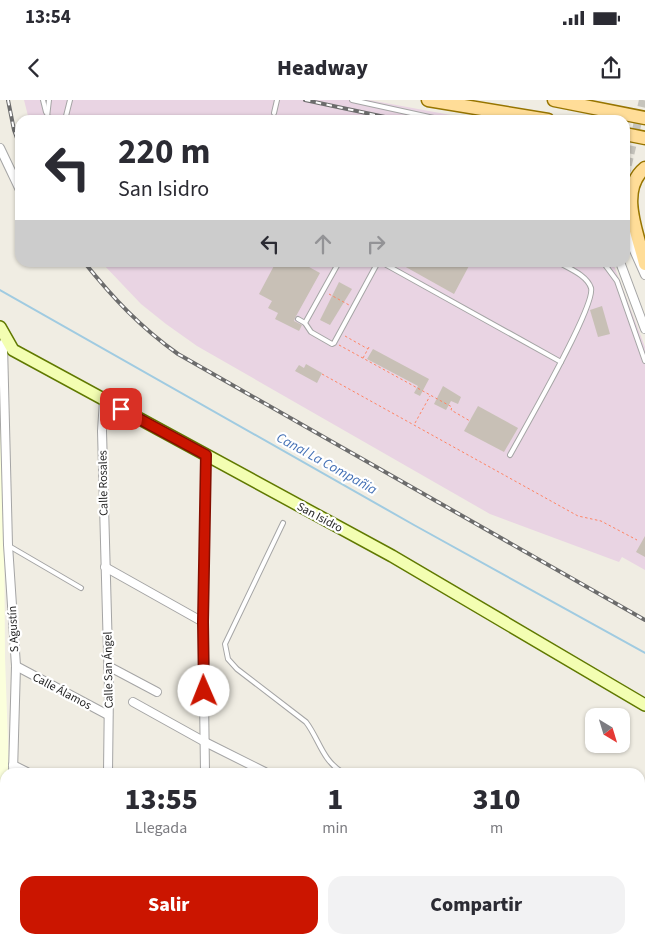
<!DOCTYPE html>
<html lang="es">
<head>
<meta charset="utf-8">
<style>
	:root { --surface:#fff; --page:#f2f2f3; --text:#2b2b33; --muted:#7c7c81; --accent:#cb1500 }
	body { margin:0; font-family:"Source Sans 3",sans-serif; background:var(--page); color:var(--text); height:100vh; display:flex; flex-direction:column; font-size:19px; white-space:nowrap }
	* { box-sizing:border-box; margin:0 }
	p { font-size:16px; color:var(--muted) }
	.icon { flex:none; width:28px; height:28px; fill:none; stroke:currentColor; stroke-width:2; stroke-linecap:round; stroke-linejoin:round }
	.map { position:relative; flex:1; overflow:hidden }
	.details { position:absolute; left:0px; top:668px; width:645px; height:176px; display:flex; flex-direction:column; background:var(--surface); border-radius:15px 15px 0 0; box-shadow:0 1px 4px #0004 }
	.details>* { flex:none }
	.banner { position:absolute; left:15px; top:15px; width:615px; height:152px; border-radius:15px; box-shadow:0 1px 4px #0004; background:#fff; color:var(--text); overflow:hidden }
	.needle { width:32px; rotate:142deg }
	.fabs { position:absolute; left:585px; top:608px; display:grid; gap:10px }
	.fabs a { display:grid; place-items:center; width:45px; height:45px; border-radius:10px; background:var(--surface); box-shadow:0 1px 4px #0004; font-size:25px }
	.pin { position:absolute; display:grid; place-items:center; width:42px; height:42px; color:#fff; margin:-21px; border-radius:10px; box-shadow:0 2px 8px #0006 }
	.me { position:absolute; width:55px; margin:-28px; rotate:359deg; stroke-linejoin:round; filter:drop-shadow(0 0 4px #0008) }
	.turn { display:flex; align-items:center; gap:18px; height:105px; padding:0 20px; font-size:22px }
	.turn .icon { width:65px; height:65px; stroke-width:2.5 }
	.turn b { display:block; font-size:35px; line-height:42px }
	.lanes { display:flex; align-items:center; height:48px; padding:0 20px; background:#0003; justify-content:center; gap:25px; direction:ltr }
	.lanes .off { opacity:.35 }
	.eta { display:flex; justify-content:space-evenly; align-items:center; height:85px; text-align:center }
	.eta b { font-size:30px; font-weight:800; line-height:35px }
	.button { display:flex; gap:10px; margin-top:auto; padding:10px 20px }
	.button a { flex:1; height:58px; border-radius:15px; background:var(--accent); color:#fff; font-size:20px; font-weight:800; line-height:58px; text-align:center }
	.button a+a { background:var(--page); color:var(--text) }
	.status { display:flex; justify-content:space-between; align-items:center; height:35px; padding:0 25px; background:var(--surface); direction:ltr }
	.status svg { height:14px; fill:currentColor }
	header { display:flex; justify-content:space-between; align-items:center; height:65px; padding:0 20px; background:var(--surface); font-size:22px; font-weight:800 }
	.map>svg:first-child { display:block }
	.industrial { fill:#e9d4e3 }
	.education { fill:#fbffdc }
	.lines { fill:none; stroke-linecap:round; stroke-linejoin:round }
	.stream { stroke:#a0cbe1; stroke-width:2 }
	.building { fill:#c8c0b6 }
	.street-tunnel { stroke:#c6c4bc; stroke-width:8; stroke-dasharray:8 4; stroke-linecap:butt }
	.lane-casing { stroke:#a5a5a5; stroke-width:6 }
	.street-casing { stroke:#a5a5a5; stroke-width:10 }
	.secondary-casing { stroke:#607900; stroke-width:14 }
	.primary-casing { stroke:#977500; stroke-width:15 }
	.path { stroke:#ff8464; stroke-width:1; stroke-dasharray:2.5 2.5; stroke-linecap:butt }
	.lane { stroke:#fff; stroke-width:4 }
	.street { stroke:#fff; stroke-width:8 }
	.secondary { stroke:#f3feb2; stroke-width:11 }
	.primary { stroke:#ffdd98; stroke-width:12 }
	.rail-casing { stroke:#6c6c6c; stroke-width:4 }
	.rail { stroke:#fff; stroke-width:2; stroke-dasharray:5.5; stroke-linecap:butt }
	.route-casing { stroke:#840e00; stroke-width:12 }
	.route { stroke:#cb1500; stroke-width:9 }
	.labels { text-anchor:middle; stroke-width:4.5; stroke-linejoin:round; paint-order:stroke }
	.street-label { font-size:12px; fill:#1e1e1e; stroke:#fff }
	.water-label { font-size:14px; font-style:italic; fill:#4370b5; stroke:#fff }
</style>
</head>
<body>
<div class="status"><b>13:54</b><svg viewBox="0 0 49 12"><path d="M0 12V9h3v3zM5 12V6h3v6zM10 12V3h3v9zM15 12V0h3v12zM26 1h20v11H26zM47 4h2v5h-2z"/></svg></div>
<header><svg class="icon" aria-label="back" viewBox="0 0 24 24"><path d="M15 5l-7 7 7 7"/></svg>Headway<svg class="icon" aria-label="share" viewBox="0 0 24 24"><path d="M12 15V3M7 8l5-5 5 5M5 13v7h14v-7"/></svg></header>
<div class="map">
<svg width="645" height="843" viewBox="0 0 645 843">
	<rect width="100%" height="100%" fill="#f0ede3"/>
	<g class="industrial">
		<path d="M24,0H369L478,20H29Z"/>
		<path d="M102,163H613L645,247V470L622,457L619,462L490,414L197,246L166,224L141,204Z"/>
	</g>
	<path class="education" d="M0,244L3,246L5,557L9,672H5V839H15L16,843H0Z"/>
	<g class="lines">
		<path class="stream" d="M0,190L414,425L645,553"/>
	</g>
	<g class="building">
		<path d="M276,162H300L320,173L295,218L294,221L302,225L299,231L275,219L278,213L268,208L272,201L259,194Z"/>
		<path d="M406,162H471L454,194L404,166Z"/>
		<path d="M339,182L352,189L330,225L320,220Z"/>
		<path d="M602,206L610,234L598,237L590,210Z"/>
		<path d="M373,249L429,279L420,296L414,293L418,286L367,259Z"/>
		<path d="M306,264L322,273L317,283L295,271L299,265L304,268Z"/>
		<path d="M443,286L461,297L458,304L451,301L446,310L434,304Z"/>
		<path d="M478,306L518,328L504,352L464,331Z"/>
		<path d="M645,436V457L636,452Z"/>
	</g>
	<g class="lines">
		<path class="street-tunnel" d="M625,77L643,0"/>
		<defs>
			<g id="lane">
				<path d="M43,0L46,12"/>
				<path d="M49,0L47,17L59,20"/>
				<path d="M352,0L443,20"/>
				<path d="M274,13L277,0"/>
				<path d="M65,20L70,0"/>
				<path d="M339,162L305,223L311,232L332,244L334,243L378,162"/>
				<path d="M381,162L561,262"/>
				<path d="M603,162L617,181L645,261"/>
				<path d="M298,219L305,223"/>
				<path d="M510,355C523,331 596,206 591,188C587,175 568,168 558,162"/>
				<path d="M283,423L225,544L228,559L237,569L306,622C319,639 322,660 342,672"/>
				<path d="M9,446L81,488"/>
				<path d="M640,745L645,749"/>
			</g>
			<g id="street">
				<path d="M0,48L20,90"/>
				<path d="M625,116L629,139L645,175"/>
				<path d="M620,162L645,229"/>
				<path d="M6,237L3,245L8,445L16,566L13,672"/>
				<path d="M104,300L102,331L109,590L108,672"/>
				<path d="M105,467L203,522"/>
				<path d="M16,566L108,615"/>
				<path d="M108,566L157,592"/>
				<path d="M133,602L205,642L265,672"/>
				<path d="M13,665L27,672"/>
				<path d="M205,672L203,522L206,355"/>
				<path d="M20,839V843"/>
				<path d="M149,839L158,843"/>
				<path d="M208,839V843"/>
				<path d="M236,839L244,843"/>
				<path d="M571,839L579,843"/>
				<path d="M110,843V839"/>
				<path d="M301,843V839"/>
				<path d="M406,843V839"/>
			</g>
			<g id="secondary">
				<path d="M0,227L13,250L392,456L645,605"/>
				<path d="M640,825L645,822"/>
				<path d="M610,843L617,839"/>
			</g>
			<g id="primary">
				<path d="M428,0L548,20"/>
				<path d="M554,0L645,18"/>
				<path d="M625,34L645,38"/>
				<path d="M645,68C617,91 639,136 645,164"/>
			</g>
		</defs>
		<use href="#lane" class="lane-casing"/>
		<use href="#street" class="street-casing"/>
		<use href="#secondary" class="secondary-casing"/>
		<use href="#primary" class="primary-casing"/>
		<g class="path">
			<path d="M329,194L349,205"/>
			<path d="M345,236L368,249"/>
			<path d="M339,245L452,307L451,310L470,321"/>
			<path d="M363,258L369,247"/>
			<path d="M322,274L578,416L601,421L637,440"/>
			<path d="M415,323L430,296"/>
		</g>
		<use href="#lane" class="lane"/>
		<use href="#street" class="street"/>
		<use href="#secondary" class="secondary"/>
		<use href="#primary" class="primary"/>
		<defs>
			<g id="rail">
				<path d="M8,0L14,30L20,46"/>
				<path d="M305,0L399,20"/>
				<path d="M84,162C113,198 140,227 178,254L645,520"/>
			</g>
		</defs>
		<use href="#rail" class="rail-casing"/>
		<use href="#rail" class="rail"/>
	</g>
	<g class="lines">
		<defs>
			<path id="route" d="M121,309L206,355L203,522L204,591"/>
		</defs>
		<use href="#route" class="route-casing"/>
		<use href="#route" class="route"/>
	</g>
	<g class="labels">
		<g class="street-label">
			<text transform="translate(103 383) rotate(-91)" y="4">Calle Rosales</text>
			<text transform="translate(320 417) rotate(28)" y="4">San Isidro</text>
			<text transform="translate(13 529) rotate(-93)" y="4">S Agustín</text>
			<text transform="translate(108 570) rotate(-91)" y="4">Calle San Ángel</text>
			<text transform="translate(62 591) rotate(28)" y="4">Calle Álamos</text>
		</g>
		<g class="water-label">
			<text transform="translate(327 363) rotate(29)" y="5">Canal La Compañia</text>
		</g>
	</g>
</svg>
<div class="fabs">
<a><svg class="needle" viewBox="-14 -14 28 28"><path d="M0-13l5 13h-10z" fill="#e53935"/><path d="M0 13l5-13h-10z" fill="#7c7c81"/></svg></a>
</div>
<div class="pin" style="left:121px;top:309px;background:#d93025"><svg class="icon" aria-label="arrive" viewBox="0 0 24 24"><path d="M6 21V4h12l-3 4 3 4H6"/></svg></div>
<svg class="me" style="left:204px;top:591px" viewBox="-20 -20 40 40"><circle r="19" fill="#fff"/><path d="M0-13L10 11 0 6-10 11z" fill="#cb1500"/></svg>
<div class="banner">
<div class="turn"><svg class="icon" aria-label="left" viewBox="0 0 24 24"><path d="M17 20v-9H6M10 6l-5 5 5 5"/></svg><div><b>220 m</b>San Isidro</div></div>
<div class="lanes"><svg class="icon" aria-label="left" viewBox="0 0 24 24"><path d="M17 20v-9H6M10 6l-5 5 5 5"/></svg><svg class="icon off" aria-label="ahead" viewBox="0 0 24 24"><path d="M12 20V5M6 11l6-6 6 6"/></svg><svg class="icon off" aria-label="right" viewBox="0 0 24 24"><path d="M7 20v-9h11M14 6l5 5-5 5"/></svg></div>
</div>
<section class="details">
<div class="eta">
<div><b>13:55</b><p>Llegada</p></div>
<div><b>1</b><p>min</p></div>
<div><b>310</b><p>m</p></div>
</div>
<div class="button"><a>Salir</a><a>Compartir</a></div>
</section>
</div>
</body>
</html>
